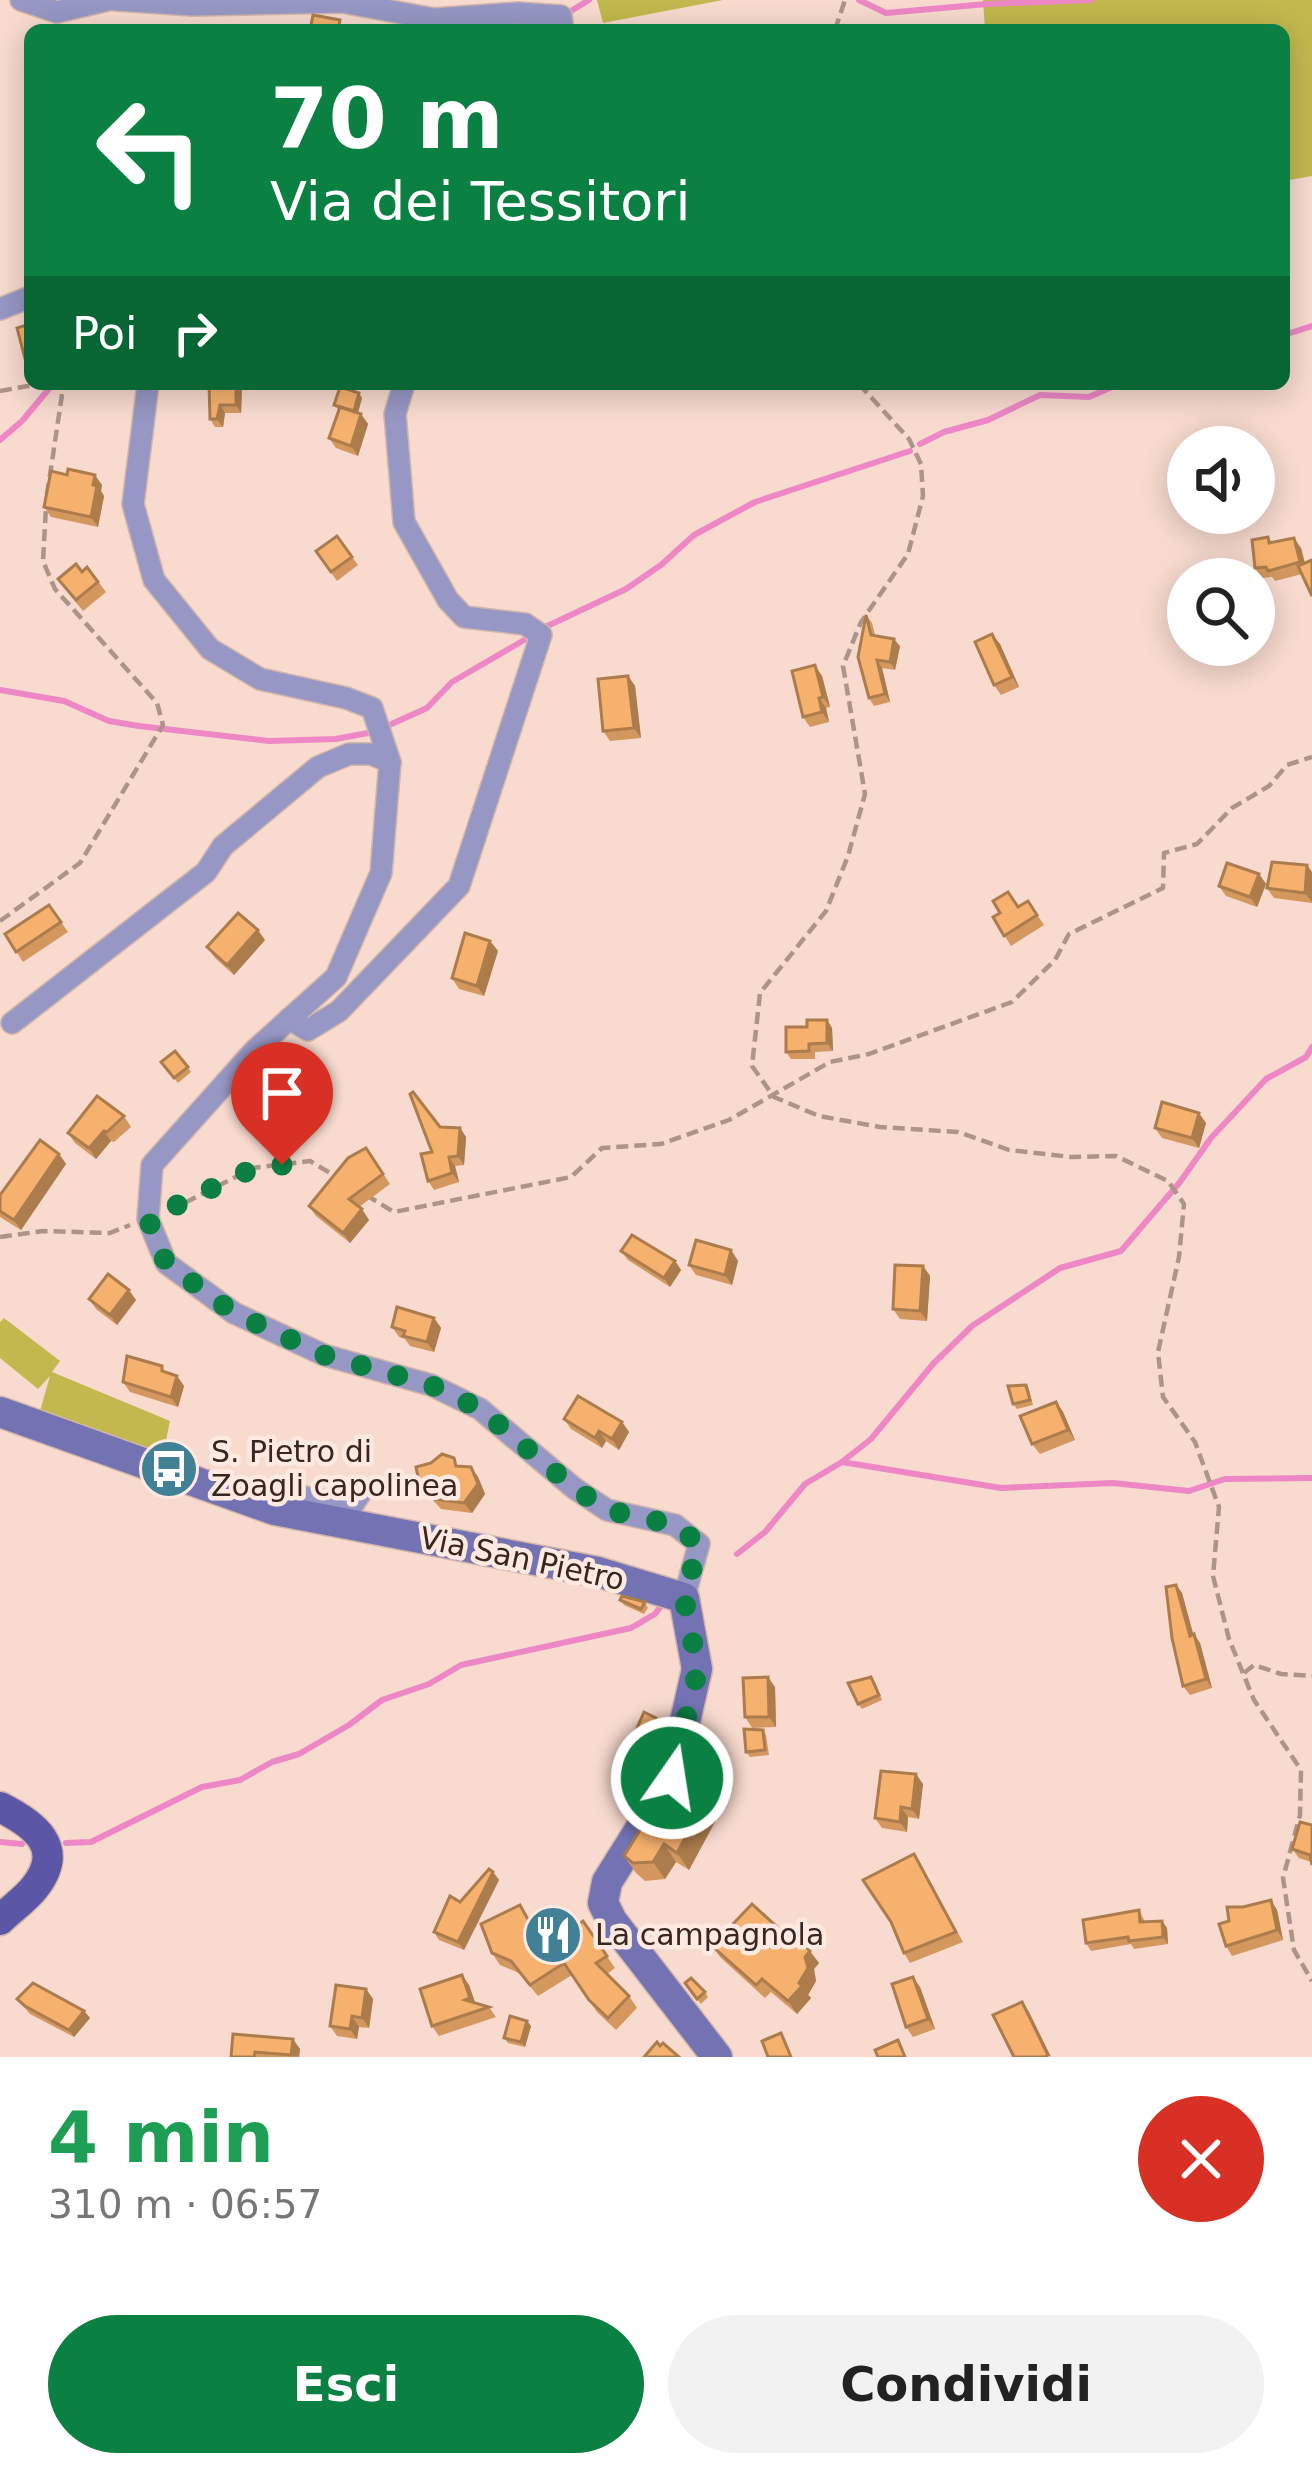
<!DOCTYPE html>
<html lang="it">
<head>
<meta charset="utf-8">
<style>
	:root { --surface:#fff; --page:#f2f2f2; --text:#222; --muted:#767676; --accent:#0b8043 }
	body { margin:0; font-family:"DejaVu Sans",sans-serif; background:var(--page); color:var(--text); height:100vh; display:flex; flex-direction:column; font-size:45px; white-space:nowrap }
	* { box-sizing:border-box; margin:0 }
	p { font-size:39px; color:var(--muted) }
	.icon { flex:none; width:66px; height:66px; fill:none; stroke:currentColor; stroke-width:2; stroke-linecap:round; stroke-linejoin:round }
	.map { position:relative; height:2057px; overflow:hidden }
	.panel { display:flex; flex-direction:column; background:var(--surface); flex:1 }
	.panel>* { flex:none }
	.hud { position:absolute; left:24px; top:24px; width:1266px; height:366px; border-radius:18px; box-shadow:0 6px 30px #0003; background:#0b8043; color:#fff; overflow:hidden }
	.tools { position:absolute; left:1167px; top:426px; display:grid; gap:24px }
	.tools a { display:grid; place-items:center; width:108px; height:108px; border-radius:50%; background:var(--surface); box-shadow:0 6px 30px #0003; font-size:60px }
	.pin { position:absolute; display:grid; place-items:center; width:102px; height:102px; color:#fff; margin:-123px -51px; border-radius:50% 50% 50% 0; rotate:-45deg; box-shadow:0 0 12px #0007 }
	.pin .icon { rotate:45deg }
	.me { position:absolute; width:132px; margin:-66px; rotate:13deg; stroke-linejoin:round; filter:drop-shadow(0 0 9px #0008) }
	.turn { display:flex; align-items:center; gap:42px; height:252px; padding:0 48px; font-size:54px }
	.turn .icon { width:156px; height:156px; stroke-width:2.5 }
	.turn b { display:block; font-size:84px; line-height:102px }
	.then { display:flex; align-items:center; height:114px; padding:0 48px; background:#0003; gap:24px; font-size:45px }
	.round { display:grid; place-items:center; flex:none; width:126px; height:126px; border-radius:63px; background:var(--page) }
	.headline { display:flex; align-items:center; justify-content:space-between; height:204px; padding:0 48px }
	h1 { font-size:72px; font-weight:700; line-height:90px; color:#1e9e55 }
	.action { display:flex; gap:24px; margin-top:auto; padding:24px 48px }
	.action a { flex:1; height:138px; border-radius:72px; background:var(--accent); color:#fff; font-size:48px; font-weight:700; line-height:138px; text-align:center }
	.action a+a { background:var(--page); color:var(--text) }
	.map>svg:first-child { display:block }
	.green { fill:#c2b84e }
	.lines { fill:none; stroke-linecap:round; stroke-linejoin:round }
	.stream { stroke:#ee87c6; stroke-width:6 }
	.street-casing { stroke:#d2b6ab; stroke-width:24 }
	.secondary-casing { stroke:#d2b6ab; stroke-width:33 }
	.primary-casing { stroke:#d2b6ab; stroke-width:33 }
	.path { stroke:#ad9489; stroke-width:4.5; stroke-dasharray:12 6; stroke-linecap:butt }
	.street { stroke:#9697c4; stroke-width:21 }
	.secondary { stroke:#7372b3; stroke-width:30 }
	.primary { stroke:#5b56a6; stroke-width:30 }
	.wall { fill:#d4985f }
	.shaded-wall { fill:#ac7c4d }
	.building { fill:#f6b16e; stroke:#ac7c4d; stroke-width:3 }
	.route { stroke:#0b8043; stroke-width:21; stroke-dasharray:0 37.8 }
	.labels { text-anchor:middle; stroke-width:9; stroke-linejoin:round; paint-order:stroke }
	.poi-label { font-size:30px; fill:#39271f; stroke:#feeae2; text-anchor:start }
	.street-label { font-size:30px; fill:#39271f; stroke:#feeae2 }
</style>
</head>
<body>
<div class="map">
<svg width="1312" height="2057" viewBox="0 0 1312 2057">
	<rect width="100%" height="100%" fill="#f8dace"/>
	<g class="green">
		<path d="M597,0H723L603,23Z"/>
		<path d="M983,0H1312V176L1284,181V30H985Z"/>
		<path d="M4,1318L60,1361L52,1372L170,1421L160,1469L36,1425L50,1376L38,1389L0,1358V1322Z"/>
	</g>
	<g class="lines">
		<g class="stream">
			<path d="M859,0L886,13L987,4L1091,0"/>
			<path d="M566,14L589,0"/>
			<path d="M1284,335L1312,326"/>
			<path d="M0,440L22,421L53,384"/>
			<path d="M920,444L944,432L988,420L1040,395L1089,397L1119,384"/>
			<path d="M541,629L626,589L661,565L694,535L755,502L910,451"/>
			<path d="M0,690L64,701L109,721L139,726L269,741L336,739L373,732"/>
			<path d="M385,727L427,708L452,682L531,636"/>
			<path d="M842,1462L1001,1488L1113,1483L1189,1491L1225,1479L1312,1478"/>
			<path d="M737,1554L765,1532L805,1484L842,1462L871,1439L933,1364L972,1326L1060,1268L1121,1251L1180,1182L1211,1138L1266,1079L1306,1057L1312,1047"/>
			<path d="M0,1842L22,1844"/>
			<path d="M66,1843L91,1842L202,1787L240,1780L272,1762L299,1754L349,1725L382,1700L429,1684L461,1665L631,1628L655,1614L661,1606"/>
		</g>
		<defs>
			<g id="street">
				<path d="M21,0L57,12L108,0"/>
				<path d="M116,0L193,5L342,2L434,19L518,13L561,16L563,30"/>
				<path d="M0,309L30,297"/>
				<path d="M148,384L133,504L154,580L210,649L260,679L346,698L372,708L390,762L381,873L336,977L255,1050L152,1165L148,1219L166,1263L234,1313L324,1355L431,1385L480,1409L574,1488L607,1510L675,1525L699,1544L684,1598"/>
				<path d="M289,1019L308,1030L339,1011L459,886L541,635L525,624L464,617L448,600L404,522L395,414L404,384"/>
				<path d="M12,1023L206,872L223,846L318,767L349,754H371L390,762"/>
				<path d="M243,1499L268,1490L352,1506L362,1491"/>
			</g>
			<path id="secondary" d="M0,1412L275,1510L598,1572L684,1598L697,1669L672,1778L607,1882L603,1903L612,1921L717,2057"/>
			<path id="primary" d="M0,1807C34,1824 66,1847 35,1887C26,1899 11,1909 0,1920"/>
		</defs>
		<use href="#street" class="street-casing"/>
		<use href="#secondary" class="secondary-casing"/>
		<use href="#primary" class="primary-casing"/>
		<g class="path">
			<path d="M835,30L845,0"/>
			<path d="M859,384L909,439L921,464L923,496L908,554L861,622L843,666L865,794L848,856L826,911L760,993L752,1066L774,1097L819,1116L880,1127L958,1132L1009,1150L1071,1157L1116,1156L1168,1181L1184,1204L1179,1257L1158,1352L1163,1397L1195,1442L1219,1507L1213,1576L1229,1639L1254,1700L1301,1770L1300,1815L1283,1878L1294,1950L1312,1981"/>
			<path d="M0,391L39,384"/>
			<path d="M47,495L63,388L52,384"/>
			<path d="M0,921L80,863L163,725L157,703L55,589L43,561L46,507"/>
			<path d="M366,1195L394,1212L571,1177L602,1148L661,1144L729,1120L830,1062L869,1054L1012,1002L1055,960L1069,934L1163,888L1164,853L1197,844L1232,808L1269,786L1287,765L1312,757"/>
			<path d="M169,1211L253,1168L310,1161L335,1176"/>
			<path d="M0,1237L43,1231L110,1233L130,1225"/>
			<path d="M1244,1673L1254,1665L1281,1674L1312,1676"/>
		</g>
		<use href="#street" class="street"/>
		<use href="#secondary" class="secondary"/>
		<use href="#primary" class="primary"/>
	</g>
	<g class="wall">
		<path d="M209,384H239L242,389L241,413H225L223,427H215L210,419Z"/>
		<path d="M362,398L358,413L368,424L358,456L336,448L329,438L339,410L334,405Z"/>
		<path d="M102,485L101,491L104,496L98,527L51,517L44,507Z"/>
		<path d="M337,536L358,565L337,581L316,551Z"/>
		<path d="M1268,537L1272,542L1301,548L1305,563L1302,574L1275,581L1272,577L1262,578L1255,568Z"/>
		<path d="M87,567L106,592L83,611L65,589Z"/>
		<path d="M866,615L872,623L875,635L900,646L895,670L882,668L890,702L874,706L869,698Z"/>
		<path d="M1000,644L1019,687L1001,695L994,685Z"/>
		<path d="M628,676L635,686L641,738L610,741L603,731Z"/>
		<path d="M822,676L830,707L826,708L829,722L810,727L803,717Z"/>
		<path d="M1312,872V903L1274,898L1267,888Z"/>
		<path d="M1259,874L1266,884L1257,907L1226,896L1219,886Z"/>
		<path d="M1028,901L1044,925L1011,946L993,917Z"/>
		<path d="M49,905L68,932L23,962L5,934Z"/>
		<path d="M265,940L234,975L215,958L207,947Z"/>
		<path d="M490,941L498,951L484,996L459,989L452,978Z"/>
		<path d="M827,1020L832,1028L833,1051L815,1052V1059H791L786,1052L807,1027Z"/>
		<path d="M175,1051L191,1072L178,1083L161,1062Z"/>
		<path d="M124,1116L131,1127L114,1142L111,1141L96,1159L75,1143L68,1133Z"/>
		<path d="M1206,1123L1199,1148L1162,1138L1155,1128Z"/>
		<path d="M440,1127L460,1128L466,1137L464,1165L455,1166L459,1182L434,1190L428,1181L432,1152Z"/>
		<path d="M366,1148L390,1184L359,1207L369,1220L350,1243L316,1216L309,1206Z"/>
		<path d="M59,1154L66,1164L21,1230L0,1217V1195Z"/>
		<path d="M731,1250L738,1261L732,1285L696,1275L689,1265Z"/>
		<path d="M621,1251L675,1261L681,1270L670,1287L628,1260Z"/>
		<path d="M923,1266L930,1276L927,1321L900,1319L893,1309Z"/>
		<path d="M89,1299L136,1300L117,1325L96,1309Z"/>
		<path d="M434,1318L441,1328L434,1352L410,1346L405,1339L399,1337L392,1327Z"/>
		<path d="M167,1372L177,1376L184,1386L178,1407L130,1392L123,1382Z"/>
		<path d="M1026,1385L1029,1390L1033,1405L1017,1409L1013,1404Z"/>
		<path d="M1056,1402L1063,1412L1075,1440L1040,1454L1032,1444Z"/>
		<path d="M564,1419L622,1422L629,1432L619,1450L606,1441L602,1448L571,1429Z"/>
		<path d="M460,1467H471L478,1477L485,1494L472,1513L441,1509L420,1486Z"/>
		<path d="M1176,1585L1182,1593L1193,1635L1200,1643L1212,1688L1190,1695L1183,1686Z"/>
		<path d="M620,1600L645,1602L648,1608L644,1614L624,1605Z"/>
		<path d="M875,1682L882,1700L862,1709L858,1704Z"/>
		<path d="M775,1687L776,1727L752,1728L745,1717Z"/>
		<path d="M663,1728L654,1770L634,1761L627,1751Z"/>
		<path d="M763,1730L766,1735L769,1755L750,1757L746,1752Z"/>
		<path d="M923,1784L919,1819L908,1817L907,1832L882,1828L875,1818Z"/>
		<path d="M705,1801L717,1818L689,1870L676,1862L665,1879L645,1881L636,1873L624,1856Z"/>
		<path d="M1300,1822L1311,1862L1299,1858L1292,1849Z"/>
		<path d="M920,1864L963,1942L910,1963L904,1953Z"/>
		<path d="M493,1872L499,1880L464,1950L439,1940L434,1932L460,1902Z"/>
		<path d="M1271,1900L1277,1910L1283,1940L1232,1956L1226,1946L1229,1921L1243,1907Z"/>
		<path d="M1139,1910L1145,1922L1162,1921L1167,1928L1168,1944L1134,1949L1131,1944L1091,1951L1086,1943Z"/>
		<path d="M528,1916L545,1948L583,1921L615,1968L607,1974L629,1996L637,2008L616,2030L597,2012L572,1975L538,1996L519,1973L500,1965L492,1953Z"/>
		<path d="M787,1936L819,1963L814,1969L816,1981L808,1995L811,1998L797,2014L771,1992L765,1998L721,1958L712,1946Z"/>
		<path d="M685,1983L705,1992L708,1997L701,2004Z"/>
		<path d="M469,1985L475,2003L489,2007L496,2017L439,2036L432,2026Z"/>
		<path d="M920,1987L935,2029L913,2037L906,2027Z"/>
		<path d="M366,1989L373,1999L369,2028L359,2027L357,2039L337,2036L330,2026Z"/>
		<path d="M17,1999L84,2011L90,2018L74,2037L30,2014Z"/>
		<path d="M527,2021L531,2026L525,2047L508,2043L504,2038Z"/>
		<path d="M233,2034L300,2049L299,2057H231Z"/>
	</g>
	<g class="shaded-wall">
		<path d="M236,384H239L242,389L241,413L236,405Z"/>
		<path d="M359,393L362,398L357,416L354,411Z"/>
		<path d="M220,405L225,413L223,427L217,419Z"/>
		<path d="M361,414L368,424L358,456L351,446Z"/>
		<path d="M95,475L102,485L101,491L104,496L98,527L91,517Z"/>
		<path d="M1294,538L1301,548L1307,573L1300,562Z"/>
		<path d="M992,634L1000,644L1019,687L1012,677Z"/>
		<path d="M894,639L900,646L895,670L890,662Z"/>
		<path d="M877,660L882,668L890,702L885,694Z"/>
		<path d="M815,665L822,676L830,707L823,697Z"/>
		<path d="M628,676L635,686L641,738L634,728Z"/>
		<path d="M819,698L826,708L829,722L822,712Z"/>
		<path d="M1307,865L1312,872V902L1305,893Z"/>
		<path d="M1259,874L1266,884L1257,907L1250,897Z"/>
		<path d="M258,930L265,940L234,975L227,965Z"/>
		<path d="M490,941L498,951L484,996L477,986Z"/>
		<path d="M827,1020L832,1028L833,1051L827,1043Z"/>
		<path d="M1199,1113L1206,1123L1199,1148L1192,1138Z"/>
		<path d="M460,1128L466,1137L464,1165L458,1156Z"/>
		<path d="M104,1131L111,1141L96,1159L89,1148Z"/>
		<path d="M59,1154L66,1164L21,1230L14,1220Z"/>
		<path d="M449,1157L455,1166L459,1182L452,1173Z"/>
		<path d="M362,1209L369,1220L350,1243L343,1233Z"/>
		<path d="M731,1250L738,1261L732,1285L725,1275Z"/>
		<path d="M675,1261L681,1270L670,1287L664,1278Z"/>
		<path d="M923,1266L930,1276L927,1321L920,1311Z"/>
		<path d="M129,1290L136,1300L117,1325L110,1315Z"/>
		<path d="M434,1318L441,1328L434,1352L427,1342Z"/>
		<path d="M177,1376L184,1386L178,1407L171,1397Z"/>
		<path d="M1056,1402L1063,1412L1075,1440L1068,1430Z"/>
		<path d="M622,1422L629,1432L619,1450L612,1439Z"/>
		<path d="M599,1431L606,1441L602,1448L595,1438Z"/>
		<path d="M471,1467L478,1477L485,1494L472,1513L464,1503Z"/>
		<path d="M1176,1585L1182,1593L1196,1644L1190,1636Z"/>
		<path d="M1194,1634L1200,1643L1212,1688L1206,1679Z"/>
		<path d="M768,1677L775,1687L776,1727L769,1717Z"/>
		<path d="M656,1718L663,1728L654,1770L647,1760Z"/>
		<path d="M708,1752L711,1758L706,1776L703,1771Z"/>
		<path d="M916,1774L923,1784L919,1819L912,1809Z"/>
		<path d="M705,1801L717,1818L689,1870L677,1853Z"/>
		<path d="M901,1807L908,1817L907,1832L900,1822Z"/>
		<path d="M664,1844L676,1862L665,1879L653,1862Z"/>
		<path d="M493,1872L499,1880L464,1950L458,1942Z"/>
		<path d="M1271,1900L1277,1910L1283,1940L1277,1930Z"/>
		<path d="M1162,1921L1167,1928L1168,1944L1163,1937Z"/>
		<path d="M810,1951L819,1963L814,1969L816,1981L808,1995L811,1998L797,2014L788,2001L799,1983L805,1957Z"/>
		<path d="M462,1975L469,1985L477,2008L470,1998Z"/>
		<path d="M913,1977L920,1987L935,2029L928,2019Z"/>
		<path d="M366,1989L373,1999L369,2028L362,2018Z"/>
		<path d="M1022,2002L1029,2012L1051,2057L1048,2055Z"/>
		<path d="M84,2011L90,2018L74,2037L69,2030Z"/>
		<path d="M352,2016L359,2027L357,2039L350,2029Z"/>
		<path d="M527,2021L531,2026L525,2047L521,2042Z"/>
		<path d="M293,2039L300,2049L299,2057L291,2055Z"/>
	</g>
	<g class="building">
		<path d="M313,15L340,20L338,30H310Z"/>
		<path d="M30,324V369L28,370L17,328Z"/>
		<path d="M209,384H236V405H220L217,419H210Z"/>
		<path d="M340,387L359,393L354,411L334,405Z"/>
		<path d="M340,407L361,414L351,446L329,438Z"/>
		<path d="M68,469L95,475L93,485L97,486L91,517L44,507L51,471L67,475Z"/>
		<path d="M337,536L352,557L331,572L316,551Z"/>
		<path d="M1268,537L1269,543L1294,538L1300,562L1268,571L1266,567L1255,568L1252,540Z"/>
		<path d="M1312,560V596L1298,566Z"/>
		<path d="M76,564L82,572L87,567L98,582L76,600L58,579Z"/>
		<path d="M866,615L871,635L894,639L890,662L877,660L885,694L869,698L858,657Z"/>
		<path d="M992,634L1012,677L994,685L975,642Z"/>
		<path d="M815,665L823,697L819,698L822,712L803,717L792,671Z"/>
		<path d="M628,676L634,728L603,731L598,679Z"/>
		<path d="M1272,862L1307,865L1305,893L1267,888Z"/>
		<path d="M1227,863L1259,874L1250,897L1219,886Z"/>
		<path d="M1008,892L1018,907L1028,901L1037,915L1004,936L993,917L1000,913L993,901Z"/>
		<path d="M49,905L61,922L16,952L5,934Z"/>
		<path d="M238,913L258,930L227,965L207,947Z"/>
		<path d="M465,933L490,941L477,986L452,978Z"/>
		<path d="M807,1020H827V1043L809,1044V1051L786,1052V1027H807Z"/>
		<path d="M175,1051L188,1067L174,1078L161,1062Z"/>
		<path d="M413,1092L440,1127L460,1128L458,1156L449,1157L452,1173L428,1181L421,1154L432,1152L410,1094Z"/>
		<path d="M97,1096L124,1116L107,1132L104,1131L89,1148L68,1133Z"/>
		<path d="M1162,1102L1199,1113L1192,1138L1155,1128Z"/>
		<path d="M40,1140L59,1154L14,1220L0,1211V1195Z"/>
		<path d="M366,1148L383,1174L349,1199L362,1209L343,1233L309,1206L348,1158Z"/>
		<path d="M632,1235L675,1261L664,1278L621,1251Z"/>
		<path d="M696,1240L731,1250L725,1275L689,1265Z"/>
		<path d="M895,1265L923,1266L920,1311L893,1309Z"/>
		<path d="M108,1274L129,1290L110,1315L89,1299Z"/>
		<path d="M397,1307L434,1318L427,1342L403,1336L405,1331L392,1327Z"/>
		<path d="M127,1356L162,1366V1371L177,1376L171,1397L123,1382Z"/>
		<path d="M1026,1385L1030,1400L1013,1404L1008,1386Z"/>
		<path d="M578,1396L622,1422L612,1439L599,1431L595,1438L564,1419Z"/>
		<path d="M1056,1402L1068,1430L1032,1444L1020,1416Z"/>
		<path d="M442,1454L454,1458L456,1466L471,1467L478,1484L464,1503L434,1499L431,1492L420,1486L416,1467L431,1463Z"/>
		<path d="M1176,1585L1190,1636L1194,1634L1206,1679L1183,1686L1172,1638L1166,1587Z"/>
		<path d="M622,1596L645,1602L641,1609L620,1600Z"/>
		<path d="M768,1677L769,1717H745L743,1678Z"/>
		<path d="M871,1677L879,1695L858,1704L848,1683Z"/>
		<path d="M644,1712L656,1718L647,1760L627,1751Z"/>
		<path d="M744,1729L763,1730L765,1750L746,1752Z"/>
		<path d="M694,1748L708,1752L703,1771L690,1767Z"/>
		<path d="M881,1771L916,1774L912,1809L901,1807L900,1822L875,1818Z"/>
		<path d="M665,1790L705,1801L677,1853L664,1844L653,1862L633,1863L624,1856Z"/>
		<path d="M1300,1822L1312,1825V1865L1310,1855L1292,1849Z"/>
		<path d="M914,1854L956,1932L904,1953L891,1922L863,1880Z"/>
		<path d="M489,1869L493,1872L458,1942L434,1932L450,1896L460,1902Z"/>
		<path d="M1271,1900L1277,1930L1226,1946L1219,1924L1229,1921L1227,1907H1243Z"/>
		<path d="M752,1904L787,1936L791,1932L810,1951L805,1957L808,1968L799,1983L802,1986L788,2001L762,1979L756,1985L712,1946Z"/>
		<path d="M520,1905L544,1949L583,1921L607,1956L596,1963L629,1996L608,2018L589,2000L564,1963L530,1985L511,1961L492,1953L481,1924Z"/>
		<path d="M1139,1910L1140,1922L1162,1921L1163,1937L1129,1941L1128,1937L1086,1943L1083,1920Z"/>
		<path d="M462,1975L470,1998L465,2000L489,2007L432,2026L420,1989Z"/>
		<path d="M913,1977L928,2019L906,2027L892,1984Z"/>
		<path d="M691,1978L705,1992L697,1999L685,1983Z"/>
		<path d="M33,1983L84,2011L69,2030L25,2006L17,1999Z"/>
		<path d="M336,1985L366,1989L362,2018L352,2016L350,2029L330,2026Z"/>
		<path d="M1022,2002L1048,2055L1044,2057H1014L993,2015Z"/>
		<path d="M510,2016L527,2021L521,2042L504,2038Z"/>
		<path d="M781,2033L791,2057H768L762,2041Z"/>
		<path d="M233,2034L293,2039L291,2055L255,2052L254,2057H231Z"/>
		<path d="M898,2040L905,2057H878L875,2050Z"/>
		<path d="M657,2042L660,2046L663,2043L679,2057H644Z"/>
	</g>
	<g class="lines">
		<path class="route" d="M282,1165L254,1168L148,1219L166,1263L234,1313L324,1355L431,1385L480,1409L574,1488L607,1510L675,1525L699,1544L684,1598L698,1669L672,1778"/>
	</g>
	<defs>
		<symbol id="bus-disc" viewBox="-11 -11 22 22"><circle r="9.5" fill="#428096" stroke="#feeae2"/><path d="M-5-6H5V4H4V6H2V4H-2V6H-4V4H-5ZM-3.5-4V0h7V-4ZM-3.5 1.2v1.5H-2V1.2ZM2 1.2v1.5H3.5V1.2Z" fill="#fff"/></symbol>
		<symbol id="restaurant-disc" viewBox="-11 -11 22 22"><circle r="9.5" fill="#428096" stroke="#feeae2"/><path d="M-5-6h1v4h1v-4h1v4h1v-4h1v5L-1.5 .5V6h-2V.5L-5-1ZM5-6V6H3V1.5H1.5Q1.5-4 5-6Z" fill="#fff"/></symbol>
	</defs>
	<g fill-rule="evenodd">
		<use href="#bus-disc" x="136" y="1436" width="66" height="66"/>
		<use href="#restaurant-disc" x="520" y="1902" width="66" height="66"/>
	</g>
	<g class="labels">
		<g class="poi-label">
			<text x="211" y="1462">S. Pietro di<tspan x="211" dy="34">Zoagli capolinea</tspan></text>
			<text x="595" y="1945">La campagnola</text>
		</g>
		<g class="street-label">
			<text transform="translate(522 1559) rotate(12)" y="10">Via San Pietro</text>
		</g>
	</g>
</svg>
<div class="tools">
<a><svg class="icon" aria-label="sound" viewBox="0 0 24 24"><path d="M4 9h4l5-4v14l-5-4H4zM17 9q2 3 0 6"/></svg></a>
<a><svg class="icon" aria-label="search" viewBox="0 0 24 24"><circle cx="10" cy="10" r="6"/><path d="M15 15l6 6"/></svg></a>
</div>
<div class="pin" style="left:282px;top:1165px;background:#d93025"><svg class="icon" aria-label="arrive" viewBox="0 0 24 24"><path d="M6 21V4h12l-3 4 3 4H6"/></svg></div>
<svg class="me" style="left:672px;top:1778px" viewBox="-20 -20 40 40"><circle r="17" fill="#0b8043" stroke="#fff" stroke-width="3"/><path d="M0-11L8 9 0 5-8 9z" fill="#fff"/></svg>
<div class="hud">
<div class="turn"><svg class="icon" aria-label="left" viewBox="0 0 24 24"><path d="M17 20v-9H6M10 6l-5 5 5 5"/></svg><div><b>70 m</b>Via dei Tessitori</div></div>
<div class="then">Poi<svg class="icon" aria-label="right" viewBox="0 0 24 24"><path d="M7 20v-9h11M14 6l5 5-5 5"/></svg></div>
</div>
</div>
<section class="panel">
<div class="headline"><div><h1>4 min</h1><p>310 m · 06:57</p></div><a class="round" style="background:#d93025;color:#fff"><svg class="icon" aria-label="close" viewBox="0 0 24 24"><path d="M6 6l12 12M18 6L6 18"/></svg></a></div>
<div class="action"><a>Esci</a><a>Condividi</a></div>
</section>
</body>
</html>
